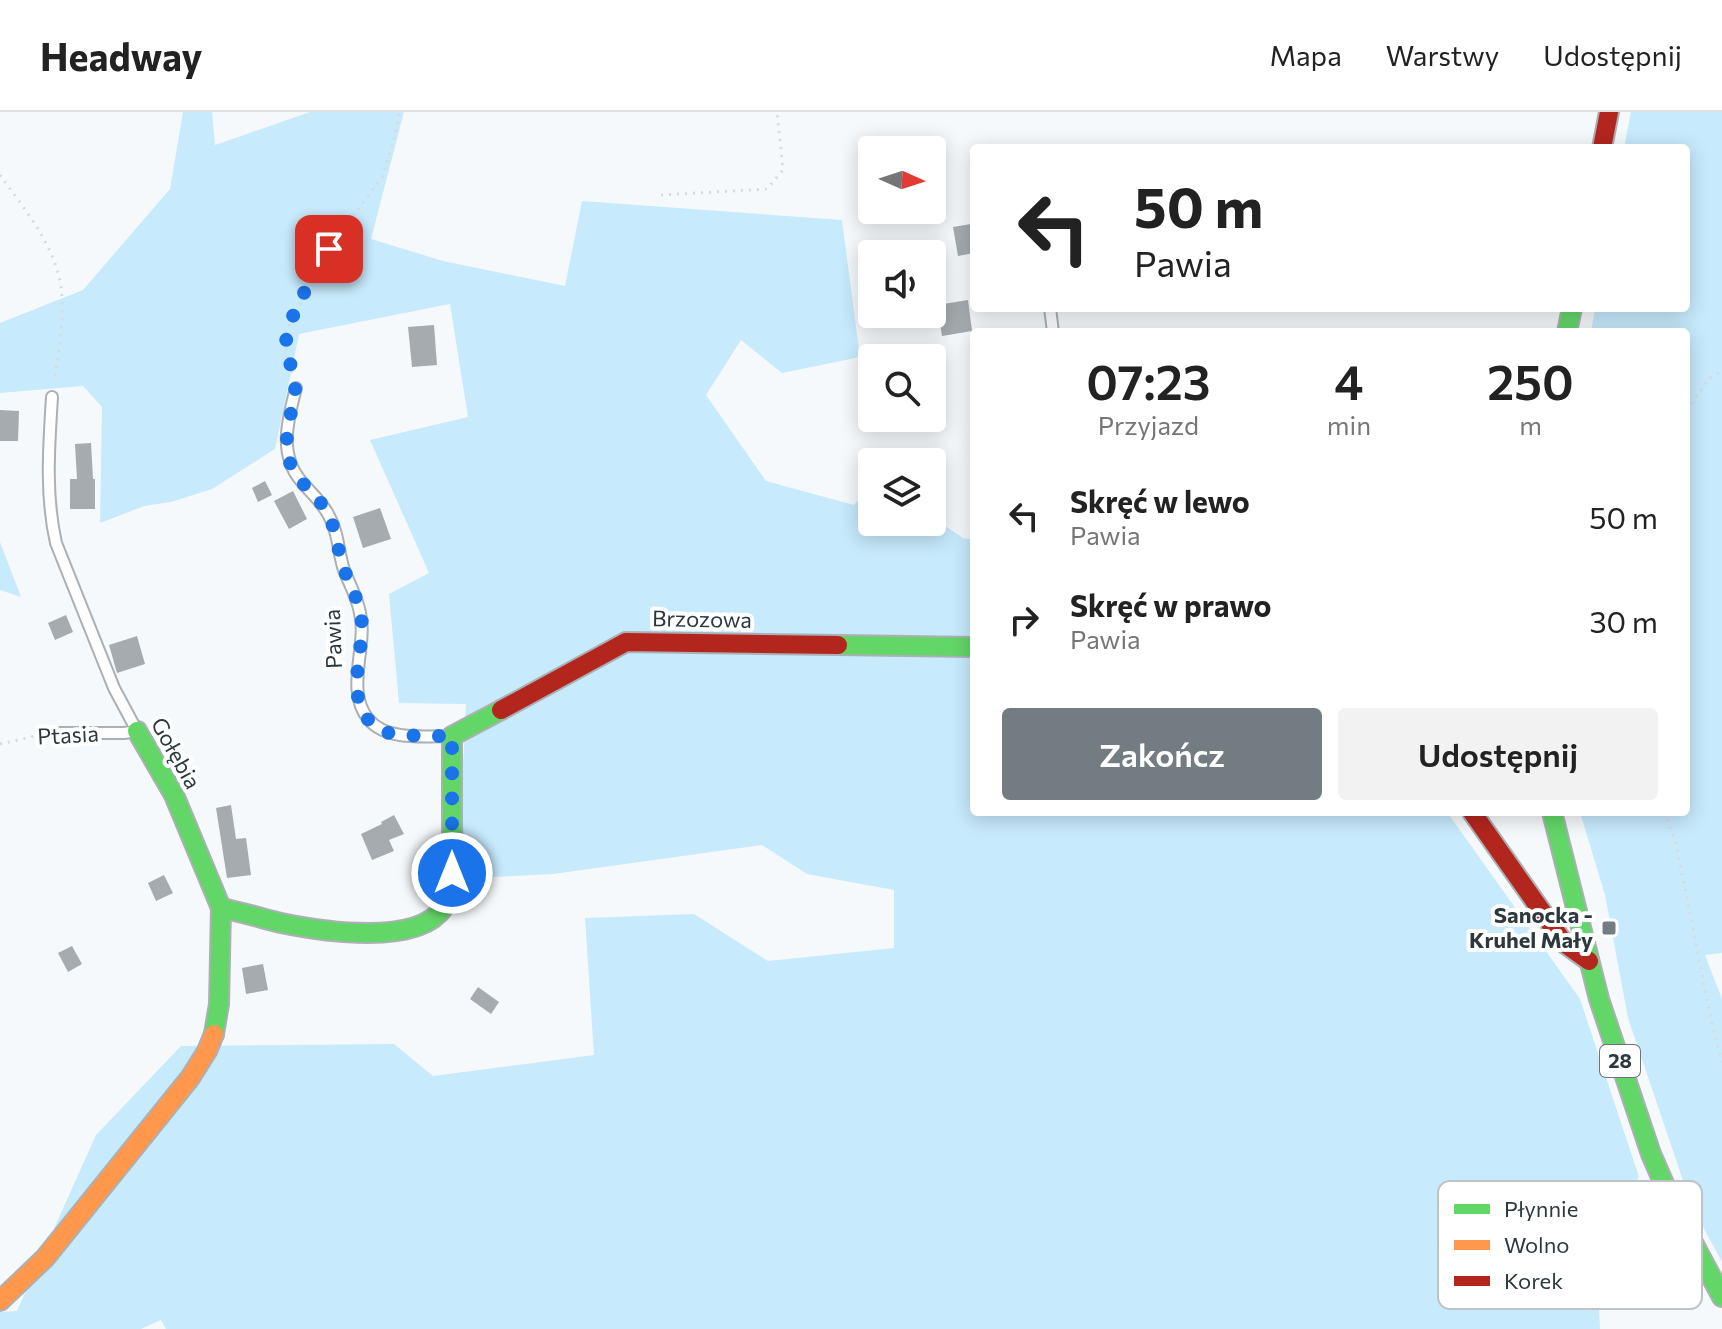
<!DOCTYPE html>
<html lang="pl">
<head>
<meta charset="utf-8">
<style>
	:root { --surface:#fff; --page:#f2f2f2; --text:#222; --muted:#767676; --line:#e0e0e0; --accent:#737c80 }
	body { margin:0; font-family:Commissioner,sans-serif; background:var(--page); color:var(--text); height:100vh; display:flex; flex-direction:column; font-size:30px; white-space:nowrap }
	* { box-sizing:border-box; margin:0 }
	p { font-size:26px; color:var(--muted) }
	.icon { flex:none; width:44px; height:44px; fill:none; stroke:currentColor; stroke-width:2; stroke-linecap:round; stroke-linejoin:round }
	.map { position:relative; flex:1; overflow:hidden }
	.details { position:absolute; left:970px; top:216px; width:720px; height:488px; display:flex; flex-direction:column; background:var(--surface); border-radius:8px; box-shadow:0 4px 20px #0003 }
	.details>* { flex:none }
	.banner { position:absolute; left:970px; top:32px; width:720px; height:168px; border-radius:8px; box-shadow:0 4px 20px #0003; background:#fff; color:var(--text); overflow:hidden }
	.needle { width:52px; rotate:93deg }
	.tools { position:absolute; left:858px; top:24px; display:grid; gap:16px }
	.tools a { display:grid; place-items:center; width:88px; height:88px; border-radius:8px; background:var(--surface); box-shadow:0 4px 20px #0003; font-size:40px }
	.pin { position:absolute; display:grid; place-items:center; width:68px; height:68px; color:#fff; margin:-34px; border-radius:16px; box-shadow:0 4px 12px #0006 }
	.me { position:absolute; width:88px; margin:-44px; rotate:0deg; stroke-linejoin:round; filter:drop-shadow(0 0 6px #0008) }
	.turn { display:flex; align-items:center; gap:28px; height:168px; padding:0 32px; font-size:36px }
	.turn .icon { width:104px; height:104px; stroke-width:2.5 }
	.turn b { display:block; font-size:56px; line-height:68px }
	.eta { display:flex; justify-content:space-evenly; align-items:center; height:136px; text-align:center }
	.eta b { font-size:48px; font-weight:600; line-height:56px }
	.cta { display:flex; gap:16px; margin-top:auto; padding:16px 32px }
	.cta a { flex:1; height:92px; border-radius:8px; background:var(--accent); color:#fff; font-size:32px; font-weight:600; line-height:92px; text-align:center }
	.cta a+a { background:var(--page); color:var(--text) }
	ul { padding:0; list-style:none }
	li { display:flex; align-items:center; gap:24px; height:104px; padding:0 32px }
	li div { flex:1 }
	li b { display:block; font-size:30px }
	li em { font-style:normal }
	header { display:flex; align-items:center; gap:48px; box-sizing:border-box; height:112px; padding:0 40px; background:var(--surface); border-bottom:2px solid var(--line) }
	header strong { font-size:38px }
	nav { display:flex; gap:44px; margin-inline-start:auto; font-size:28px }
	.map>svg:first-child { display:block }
	.green { fill:#c7eafd }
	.building { fill:#a5abaf }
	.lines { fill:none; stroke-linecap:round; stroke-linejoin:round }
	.lane-casing { stroke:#aab0b4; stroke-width:14 }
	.fast-casing { stroke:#aab0b4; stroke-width:22 }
	.slow-casing { stroke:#aab0b4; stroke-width:22 }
	.jam-casing { stroke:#aab0b4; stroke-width:22 }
	.path { stroke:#d8dada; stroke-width:3; stroke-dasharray:2 6; stroke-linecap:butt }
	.lane { stroke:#fefefe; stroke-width:10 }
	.fast { stroke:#63d668; stroke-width:18 }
	.slow { stroke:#ff974d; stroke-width:18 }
	.jam { stroke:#b3261e; stroke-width:18 }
	.route { stroke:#1a73e8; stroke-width:14; stroke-dasharray:0 25.2 }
	.poi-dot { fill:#737c80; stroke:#fff; stroke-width:3 }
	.labels { text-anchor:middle; stroke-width:8; stroke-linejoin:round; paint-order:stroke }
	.shield { fill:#fff; stroke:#6c7478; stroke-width:2 }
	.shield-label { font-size:20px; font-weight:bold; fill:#2d383e }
	.street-label { font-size:22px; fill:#2d383e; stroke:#fff }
	.poi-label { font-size:22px; font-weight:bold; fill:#2d383e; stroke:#fff; text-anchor:end }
	.key { fill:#fff; stroke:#c0c3c5; stroke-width:2 }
	.key-label { font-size:22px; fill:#2d383e }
</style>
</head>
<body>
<header>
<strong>Headway</strong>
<nav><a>Mapa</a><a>Warstwy</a><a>Udostępnij</a></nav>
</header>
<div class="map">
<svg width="1722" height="1217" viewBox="0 0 1722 1217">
	<rect width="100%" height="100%" fill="#f6f9fb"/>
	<g class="green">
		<path d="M183,0H212L215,33L310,0H404L371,127L443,149L565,174L582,89L842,108L860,245L782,261L741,228L706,283L766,369L854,393L872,374V410H932V405L963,426L974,428V700H1447L1580,887L1639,1065L1596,1139L1600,1217H166L161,1208L141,1217H0V1200L17,1199L96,1023L181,934L394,932L433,964L594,943L585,806L694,802L768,849L894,836V778L807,762L762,733L553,762L493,765L459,730L466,592L399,591L389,482L429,461L370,328L468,305L450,192L299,222L275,337L212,377L171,390L144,394L100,411L102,295L83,274L0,281V211L83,178L170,77Z"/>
		<path d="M1631,0H1722V841L1705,843L1722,887V1150L1692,1095L1628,906L1605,783L1580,700H1686V220H1591L1595,196H1686V36H1624Z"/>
		<path d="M0,430L21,485L0,478Z"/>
	</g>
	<g class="building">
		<path d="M971,112L972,118H974V141L958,144L953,115Z"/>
		<path d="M968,188L972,219L942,224L937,193Z"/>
		<path d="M434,213L437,253L412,255L408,215Z"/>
		<path d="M0,298L19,299L18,329H0Z"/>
		<path d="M91,331L93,367H95V397H70V367H77L75,332Z"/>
		<path d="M265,369L272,383L258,390L252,376Z"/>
		<path d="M293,379L307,407L289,417L274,389Z"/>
		<path d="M380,396L391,427L363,436L353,405Z"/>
		<path d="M66,503L73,520L55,528L48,511Z"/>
		<path d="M137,524L145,552L117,561L109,533Z"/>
		<path d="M231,693L236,727L246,726L251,763L227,766L216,696Z"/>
		<path d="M394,703L404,722L389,728L394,739L372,748L361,722L382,712L381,710Z"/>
		<path d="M164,763L173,781L156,789L148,771Z"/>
		<path d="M72,834L82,852L68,860L58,841Z"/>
		<path d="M263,852L268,878L246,882L242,856Z"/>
		<path d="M478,875L499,890L491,902L470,887Z"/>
	</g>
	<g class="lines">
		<defs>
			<g id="lane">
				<path d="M1050,196L1053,220"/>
				<path d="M296,276C288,307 278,342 301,369C310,380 321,389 328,402C338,419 338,437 343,455C348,470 357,484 360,501C368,534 344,579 369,608C387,629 425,624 450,624"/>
				<path d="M49,621H124L137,619L114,576L56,431C45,382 49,334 52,285"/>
			</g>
			<g id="fast">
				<path d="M1567,220L1572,196"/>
				<path d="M838,533L974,535"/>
				<path d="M137,619L174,683L221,796L219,892L214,922"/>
				<path d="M1552,700L1599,887L1651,1042L1675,1097L1722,1185"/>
				<path d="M221,796C241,800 261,806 281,811C320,819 418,835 444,795C457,775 452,733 452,710C452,681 452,653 452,624L501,598"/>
			</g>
			<path id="slow" d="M0,1189L45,1146L190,966L207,939L214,922"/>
			<g id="jam">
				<path d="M1602,36L1609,0"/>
				<path d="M501,598L626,530L838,533"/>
				<path d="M1472,700L1564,831L1589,849"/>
			</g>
		</defs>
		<use href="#lane" class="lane-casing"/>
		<use href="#fast" class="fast-casing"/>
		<use href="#slow" class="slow-casing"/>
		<use href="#jam" class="jam-casing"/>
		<g class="path">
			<path d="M0,63C27,101 62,141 62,190C63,217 58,244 54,270"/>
			<path d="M661,83L767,77L783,58L777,0"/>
			<path d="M292,261L287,244L286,228L289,212L329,137L382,65L393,31L400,0"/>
			<path d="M1686,298L1711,265L1722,259"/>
			<path d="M0,632L35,624"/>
			<path d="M1664,700L1676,731L1711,908L1722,950"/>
		</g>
		<use href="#lane" class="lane"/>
		<use href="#fast" class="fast"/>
		<use href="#slow" class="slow"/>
		<use href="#jam" class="jam"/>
	</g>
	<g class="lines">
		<path class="route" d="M329,137C316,161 287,204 286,231C286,247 297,263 295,278C292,306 280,328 292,356C299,371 314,380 323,394C337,413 336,435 344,457C349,472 358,486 361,503C366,535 346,576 366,605C369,609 376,616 379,618C394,625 435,624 452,624V761"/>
	</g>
	<rect class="poi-dot" x="1601" y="808" width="16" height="16" rx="4"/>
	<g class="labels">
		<rect class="shield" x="1600" y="933" width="40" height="32" rx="6"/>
		<g class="shield-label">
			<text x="1620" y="956">28</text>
		</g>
		<g class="street-label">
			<text transform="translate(702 507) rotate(1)" y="8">Brzozowa</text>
			<text transform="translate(333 527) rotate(-92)" y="8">Pawia</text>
			<text transform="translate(68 623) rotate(-3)" y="8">Ptasia</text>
			<text transform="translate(176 641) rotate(61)" y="8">Gołębia</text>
		</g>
		<g class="poi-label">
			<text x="1593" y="811">Sanocka -<tspan x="1593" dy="25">Kruhel Mały</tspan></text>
		</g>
	</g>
	<rect x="1438" y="1069" width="264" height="128" rx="12" class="key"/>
	<rect x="1454" y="1092" width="36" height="10" fill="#63d668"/>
	<rect x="1454" y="1128" width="36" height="10" fill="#ff974d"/>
	<rect x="1454" y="1164" width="36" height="10" fill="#b3261e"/>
	<g class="key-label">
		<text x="1504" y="1105">Płynnie</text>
		<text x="1504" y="1141">Wolno</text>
		<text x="1504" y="1177">Korek</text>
	</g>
</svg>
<div class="tools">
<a><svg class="needle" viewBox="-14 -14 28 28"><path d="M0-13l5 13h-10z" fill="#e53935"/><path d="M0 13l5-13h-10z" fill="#767676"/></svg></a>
<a><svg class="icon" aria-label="sound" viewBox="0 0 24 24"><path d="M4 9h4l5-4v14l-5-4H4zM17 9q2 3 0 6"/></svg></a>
<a><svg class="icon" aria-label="search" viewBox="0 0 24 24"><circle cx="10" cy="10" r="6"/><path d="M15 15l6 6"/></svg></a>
<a><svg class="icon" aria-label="layers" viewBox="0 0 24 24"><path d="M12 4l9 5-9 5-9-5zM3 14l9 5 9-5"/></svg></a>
</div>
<div class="pin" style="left:329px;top:137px;background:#d93025"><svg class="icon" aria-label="arrive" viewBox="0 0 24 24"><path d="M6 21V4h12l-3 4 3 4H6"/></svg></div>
<svg class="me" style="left:452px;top:761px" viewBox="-20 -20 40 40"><circle r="17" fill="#1a73e8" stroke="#fff" stroke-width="3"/><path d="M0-11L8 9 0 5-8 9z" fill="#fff"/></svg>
<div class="banner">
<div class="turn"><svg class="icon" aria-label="left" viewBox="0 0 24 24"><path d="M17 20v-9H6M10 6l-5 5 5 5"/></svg><div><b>50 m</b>Pawia</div></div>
</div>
<section class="details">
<div class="eta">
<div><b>07:23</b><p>Przyjazd</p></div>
<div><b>4</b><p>min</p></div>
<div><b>250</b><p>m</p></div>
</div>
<ul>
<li><svg class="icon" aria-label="left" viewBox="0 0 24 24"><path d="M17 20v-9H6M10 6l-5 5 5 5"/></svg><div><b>Skręć w lewo</b><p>Pawia</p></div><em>50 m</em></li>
<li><svg class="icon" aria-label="right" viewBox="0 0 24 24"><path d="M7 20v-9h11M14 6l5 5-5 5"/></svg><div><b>Skręć w prawo</b><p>Pawia</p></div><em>30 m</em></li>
</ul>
<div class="cta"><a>Zakończ</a><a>Udostępnij</a></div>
</section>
</div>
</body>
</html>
